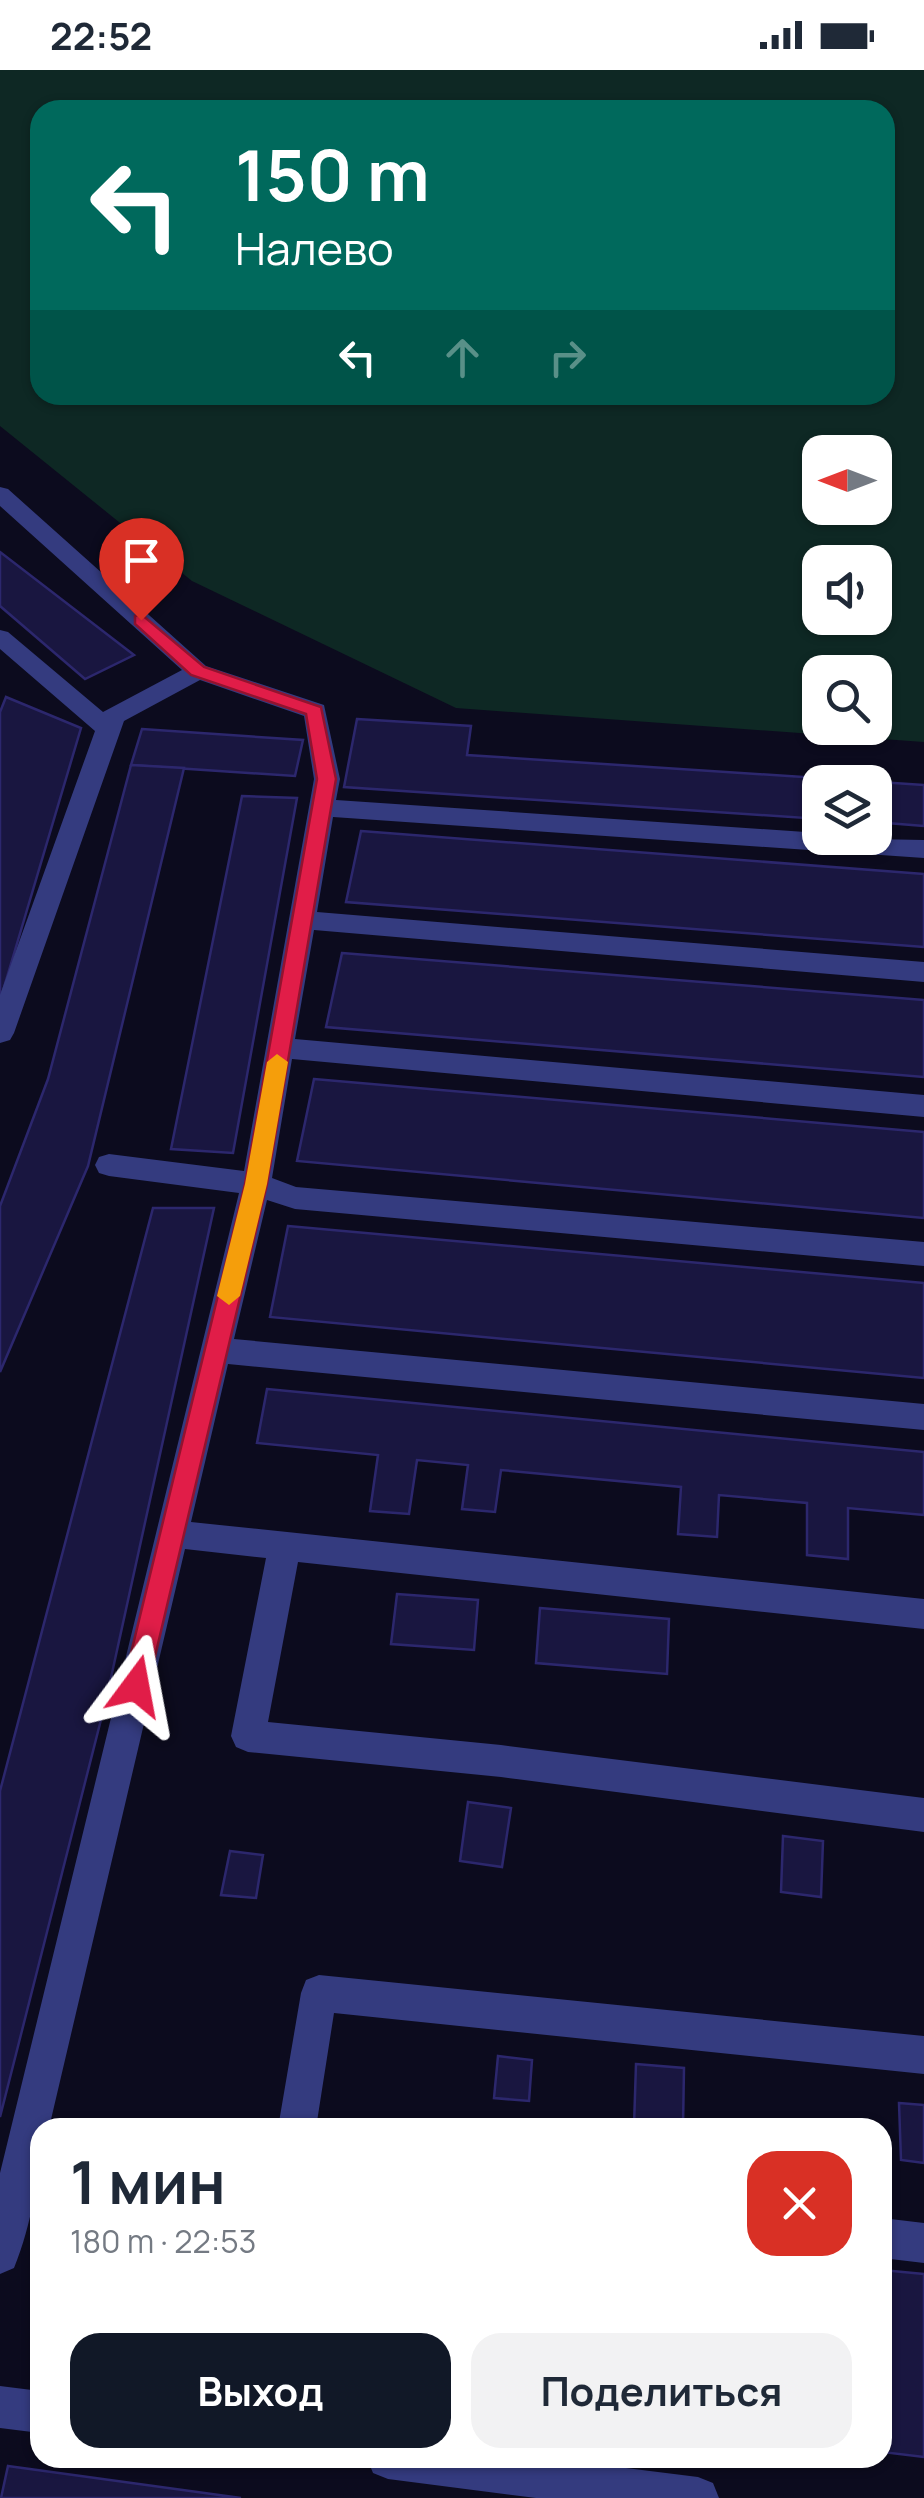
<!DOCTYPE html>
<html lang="ru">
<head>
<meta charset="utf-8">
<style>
	:root { --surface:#fff; --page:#f2f2f3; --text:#1f2937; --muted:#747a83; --accent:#111827 }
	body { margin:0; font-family:Manrope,sans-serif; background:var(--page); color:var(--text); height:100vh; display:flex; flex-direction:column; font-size:38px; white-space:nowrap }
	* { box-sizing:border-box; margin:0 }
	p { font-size:32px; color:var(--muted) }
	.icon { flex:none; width:55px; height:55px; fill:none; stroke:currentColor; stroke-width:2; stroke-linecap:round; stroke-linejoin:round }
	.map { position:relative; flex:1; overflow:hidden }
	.sheet { position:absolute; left:30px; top:2048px; width:862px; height:350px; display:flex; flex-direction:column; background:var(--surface); border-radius:30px; box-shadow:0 2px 8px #0004 }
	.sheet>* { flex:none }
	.banner { position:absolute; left:30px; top:30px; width:865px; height:305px; border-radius:30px; box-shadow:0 2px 8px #0004; background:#00695c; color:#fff; overflow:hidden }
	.needle { width:65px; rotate:270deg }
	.buttons { position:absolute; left:802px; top:365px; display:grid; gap:20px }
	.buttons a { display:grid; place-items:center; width:90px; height:90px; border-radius:20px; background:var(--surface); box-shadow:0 2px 8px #0004; font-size:50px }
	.pin { position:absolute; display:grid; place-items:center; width:85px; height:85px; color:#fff; margin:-102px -42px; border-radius:50% 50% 50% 0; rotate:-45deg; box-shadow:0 0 10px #0007 }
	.pin .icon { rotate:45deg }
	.me { position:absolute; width:110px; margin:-55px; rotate:13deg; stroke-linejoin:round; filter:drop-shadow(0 0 8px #0008) }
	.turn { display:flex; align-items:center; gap:35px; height:210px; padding:0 40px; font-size:45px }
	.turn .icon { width:130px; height:130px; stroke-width:2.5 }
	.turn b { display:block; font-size:70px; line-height:85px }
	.lanes { display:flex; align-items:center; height:95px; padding:0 40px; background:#0003; justify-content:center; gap:50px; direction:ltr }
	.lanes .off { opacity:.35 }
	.round { display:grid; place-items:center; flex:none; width:105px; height:105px; border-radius:30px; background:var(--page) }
	.head { display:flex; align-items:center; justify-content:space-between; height:170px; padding:0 40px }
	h1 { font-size:60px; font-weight:700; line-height:75px }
	.cta { display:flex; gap:20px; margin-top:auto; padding:20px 40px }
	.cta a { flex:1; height:115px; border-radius:30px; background:var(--accent); color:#fff; font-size:40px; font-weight:700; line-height:115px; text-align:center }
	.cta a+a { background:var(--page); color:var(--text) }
	.status { display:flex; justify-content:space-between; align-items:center; height:70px; padding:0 50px; background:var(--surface); direction:ltr }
	.status svg { height:28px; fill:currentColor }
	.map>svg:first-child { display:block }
	.green { fill:#0e2824; fill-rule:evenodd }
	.building { fill:#191640; stroke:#2c276d; stroke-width:2.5 }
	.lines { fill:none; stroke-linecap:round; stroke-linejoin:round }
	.minor { fill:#343b7f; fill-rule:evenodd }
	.route { fill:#e11d48; stroke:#92132f; stroke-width:2.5 }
	.slow { fill:#f59e0b }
</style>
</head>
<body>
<div class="status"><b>22:52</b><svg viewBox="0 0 49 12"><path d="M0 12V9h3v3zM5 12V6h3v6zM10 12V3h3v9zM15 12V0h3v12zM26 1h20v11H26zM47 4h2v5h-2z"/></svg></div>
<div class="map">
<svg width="924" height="2428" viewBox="0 0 924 2428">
	<rect width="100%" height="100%" fill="#0c0b1e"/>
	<path class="green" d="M0,0H924V672L456,638L192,511L0,356ZM40,40H885V325H40ZM820,382H875V438H820ZM820,492H875V548H820ZM820,602H875V658H820Z"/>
	<g class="building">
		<path d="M0,482L134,585L85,609L0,536Z"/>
		<path d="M6,627L81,658L0,931V642Z"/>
		<path d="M357,649L471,656L467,685L924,715V756L875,752V712H820V749L344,717Z"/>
		<path d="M142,659L303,670L295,706L131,695Z"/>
		<path d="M131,695L184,698L88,1096L0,1302V1136L48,1009Z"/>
		<path d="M242,726L297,728L233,1083L171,1079Z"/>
		<path d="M361,761L924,804V877L346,832Z"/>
		<path d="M342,883L924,930V1007L326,957Z"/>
		<path d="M314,1009L924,1062V1148L297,1091Z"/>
		<path d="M153,1138H214L107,1626L0,2047V1721Z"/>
		<path d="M288,1156L924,1213V1308L270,1247Z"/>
		<path d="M267,1319L924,1382V1445L848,1438V1489L807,1485V1433L719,1425L717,1467L678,1464L681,1417L501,1400L495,1442L462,1439L468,1395L417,1390L409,1444L370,1441L378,1385L257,1373Z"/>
		<path d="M397,1524L478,1530L474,1580L391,1574Z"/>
		<path d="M540,1538L669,1549L667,1604L536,1593Z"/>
		<path d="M468,1732L511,1738L502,1797L460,1791Z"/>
		<path d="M783,1766L823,1771L821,1827L781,1822Z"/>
		<path d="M230,1781L263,1785L256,1828L221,1825Z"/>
		<path d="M498,1986L532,1990L529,2031L494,2028Z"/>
		<path d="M636,1994L684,1998L683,2058L634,2056Z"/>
		<path d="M899,2033L924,2035V2093L901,2090Z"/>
		<path d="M882,2200L924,2204V2387L882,2382Z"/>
		<path d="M8,2396L241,2428H1Z"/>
	</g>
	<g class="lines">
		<g class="minor">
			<path d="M0,417L8,419L206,596L324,635L340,709L336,730L820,763V768L924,770V788L333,747L317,842L924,892V912L314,860L295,969L924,1025V1047L292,989L272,1108L296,1117L924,1172V1196L295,1139L267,1130L234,1269L924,1334V1360L228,1294L191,1452L924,1529V1559L298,1492L268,1652L501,1675L924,1728V1762L501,1707L248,1682L236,1677L231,1666L266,1488L185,1479L49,2058H40C40,2104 32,2154 14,2198L0,2204V2103L239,1123L109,1106L99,1103L95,1095L99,1087L109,1084L244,1101L314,709L304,646L200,610L124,651L14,963L10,970L0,973V925L95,661L0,579V560L8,562L103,642L182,600L0,436Z"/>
			<path d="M319,1905L924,1966V2004L334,1943L316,2058H278L301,1923L306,1910Z"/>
			<path d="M882,2148L924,2153V2193L882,2188Z"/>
			<path d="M0,2316L40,2321V2363L0,2358Z"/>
			<path d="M367,2388H546L698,2407L713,2413L719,2428H536L388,2409L373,2403Z"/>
		</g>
	</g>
	<path class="route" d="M141,544L204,597L321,637L336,709L267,1114L148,1616L145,1624L136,1628L126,1624L123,1616L245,1114L317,709L306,644L191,605L135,554V546Z"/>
	<path class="slow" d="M277,984L288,992L267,1114L240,1226L229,1235L217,1226L245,1114L267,992Z"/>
</svg>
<div class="buttons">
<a><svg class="needle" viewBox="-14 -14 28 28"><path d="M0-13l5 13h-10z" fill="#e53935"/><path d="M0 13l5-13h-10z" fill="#747a83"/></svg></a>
<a><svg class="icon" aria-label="sound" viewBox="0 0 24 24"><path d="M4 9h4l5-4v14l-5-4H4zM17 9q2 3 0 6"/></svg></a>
<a><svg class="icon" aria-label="search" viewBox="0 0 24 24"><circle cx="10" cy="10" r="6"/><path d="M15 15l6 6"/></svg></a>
<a><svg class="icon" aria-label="layers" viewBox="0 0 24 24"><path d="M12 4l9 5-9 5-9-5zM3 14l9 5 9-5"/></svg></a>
</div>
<div class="pin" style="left:141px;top:550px;background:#d93025"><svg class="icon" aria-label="arrive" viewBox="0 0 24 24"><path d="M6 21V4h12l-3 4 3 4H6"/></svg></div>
<svg class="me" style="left:136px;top:1616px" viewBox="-20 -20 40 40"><path d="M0-17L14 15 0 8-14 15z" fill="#e11d48" stroke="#fff" stroke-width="4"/></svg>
<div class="banner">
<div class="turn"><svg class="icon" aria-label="left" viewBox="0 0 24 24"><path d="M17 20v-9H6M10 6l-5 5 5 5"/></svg><div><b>150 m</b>Налево</div></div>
<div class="lanes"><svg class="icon" aria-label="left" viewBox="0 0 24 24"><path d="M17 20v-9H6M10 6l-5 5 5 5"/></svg><svg class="icon off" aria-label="ahead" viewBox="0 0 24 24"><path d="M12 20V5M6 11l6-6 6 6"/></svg><svg class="icon off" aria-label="right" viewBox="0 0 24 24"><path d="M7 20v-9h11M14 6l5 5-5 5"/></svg></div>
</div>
<section class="sheet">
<div class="head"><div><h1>1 мин</h1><p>180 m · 22:53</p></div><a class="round" style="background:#d93025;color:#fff"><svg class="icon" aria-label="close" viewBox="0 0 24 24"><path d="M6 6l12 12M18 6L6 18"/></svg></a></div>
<div class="cta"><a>Выход</a><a>Поделиться</a></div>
</section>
</div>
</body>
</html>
